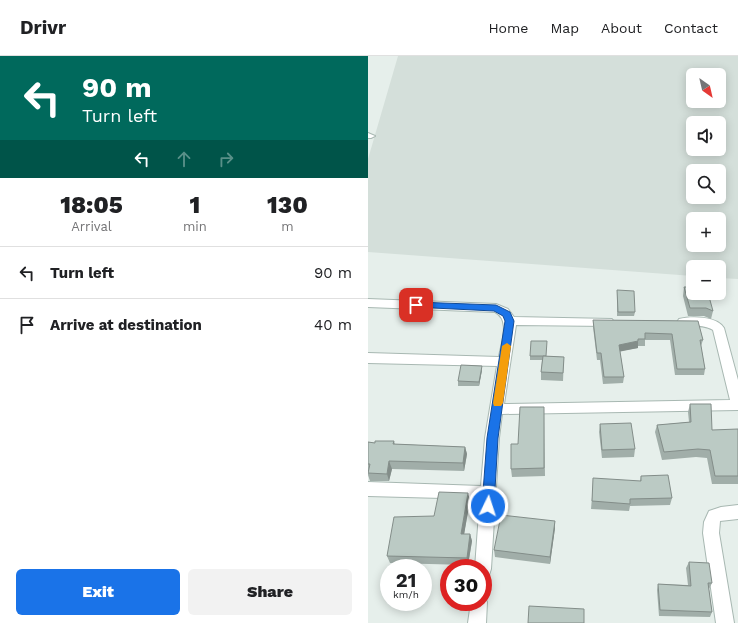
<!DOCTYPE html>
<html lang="en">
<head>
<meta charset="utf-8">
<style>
	:root { --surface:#fff; --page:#f2f2f2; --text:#202124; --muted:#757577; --line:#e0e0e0; --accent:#1a73e8 }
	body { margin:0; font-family:"Work Sans",sans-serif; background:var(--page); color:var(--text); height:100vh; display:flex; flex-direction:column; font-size:15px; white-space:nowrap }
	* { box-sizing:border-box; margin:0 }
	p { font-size:13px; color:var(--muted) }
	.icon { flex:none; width:22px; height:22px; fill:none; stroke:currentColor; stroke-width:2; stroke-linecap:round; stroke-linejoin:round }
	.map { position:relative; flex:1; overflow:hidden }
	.panel { display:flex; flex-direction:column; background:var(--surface); width:368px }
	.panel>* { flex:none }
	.banner { background:#00695c; color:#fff; overflow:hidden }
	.needle { width:26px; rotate:146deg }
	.controls { position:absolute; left:318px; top:12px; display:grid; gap:8px }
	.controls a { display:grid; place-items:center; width:40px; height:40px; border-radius:6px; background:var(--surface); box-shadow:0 2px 10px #0003; font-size:20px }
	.speed { position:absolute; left:12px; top:503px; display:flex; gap:8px; font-size:20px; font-weight:700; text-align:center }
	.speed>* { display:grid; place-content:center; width:52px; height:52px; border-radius:50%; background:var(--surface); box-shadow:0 2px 10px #0003; line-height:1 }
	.speed small { font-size:10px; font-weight:400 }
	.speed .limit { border:6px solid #d22; background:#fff; color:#111 }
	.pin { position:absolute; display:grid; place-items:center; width:34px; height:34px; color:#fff; margin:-17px; border-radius:8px; box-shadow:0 2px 6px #0006 }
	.me { position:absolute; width:44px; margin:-22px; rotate:4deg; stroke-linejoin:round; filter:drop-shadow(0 0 3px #0008) }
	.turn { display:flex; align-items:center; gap:14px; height:84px; padding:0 16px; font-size:18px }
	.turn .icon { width:52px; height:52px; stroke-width:2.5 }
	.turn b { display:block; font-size:28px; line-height:34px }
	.lanes { display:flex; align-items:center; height:38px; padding:0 16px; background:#0003; justify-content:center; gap:20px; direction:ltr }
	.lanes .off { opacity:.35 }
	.eta { display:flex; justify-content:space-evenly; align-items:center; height:68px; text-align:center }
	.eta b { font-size:24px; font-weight:800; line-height:28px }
	.cta { display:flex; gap:8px; margin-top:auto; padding:8px 16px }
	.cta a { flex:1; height:46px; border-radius:6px; background:var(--accent); color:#fff; font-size:16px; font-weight:800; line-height:46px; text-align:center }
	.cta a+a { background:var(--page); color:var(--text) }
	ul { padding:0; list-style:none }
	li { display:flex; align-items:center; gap:12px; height:52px; padding:0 16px; border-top:1px solid var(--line) }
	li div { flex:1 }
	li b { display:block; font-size:15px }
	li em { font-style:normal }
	header { display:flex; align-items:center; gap:24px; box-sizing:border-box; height:56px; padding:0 20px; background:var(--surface); border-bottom:1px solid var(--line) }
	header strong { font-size:19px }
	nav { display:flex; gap:22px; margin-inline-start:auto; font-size:14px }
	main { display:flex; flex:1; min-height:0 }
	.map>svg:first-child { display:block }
	.built { fill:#d4dfda; fill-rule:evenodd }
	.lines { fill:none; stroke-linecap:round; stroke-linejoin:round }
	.street-casing { stroke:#a8b8b2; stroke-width:2 }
	.street { fill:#fff; fill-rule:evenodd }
	.wall { fill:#a1aea9 }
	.shaded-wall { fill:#838d89 }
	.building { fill:#bbcac4; stroke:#838d89 }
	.route { fill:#1a73e8; stroke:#114b97 }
	.slow { fill:#f59e0b }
</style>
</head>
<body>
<header>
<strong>Drivr</strong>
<nav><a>Home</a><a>Map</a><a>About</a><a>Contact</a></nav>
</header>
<main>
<section class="panel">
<div class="banner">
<div class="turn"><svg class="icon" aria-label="left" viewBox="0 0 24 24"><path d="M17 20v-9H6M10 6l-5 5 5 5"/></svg><div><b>90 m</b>Turn left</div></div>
<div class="lanes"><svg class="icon" aria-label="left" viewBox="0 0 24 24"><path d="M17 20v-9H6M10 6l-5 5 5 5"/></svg><svg class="icon off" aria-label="ahead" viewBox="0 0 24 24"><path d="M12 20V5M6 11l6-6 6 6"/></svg><svg class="icon off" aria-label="right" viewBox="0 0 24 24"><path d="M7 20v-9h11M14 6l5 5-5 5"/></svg></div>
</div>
<div class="eta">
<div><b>18:05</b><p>Arrival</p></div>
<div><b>1</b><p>min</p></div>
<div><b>130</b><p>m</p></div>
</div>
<ul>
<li><svg class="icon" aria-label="left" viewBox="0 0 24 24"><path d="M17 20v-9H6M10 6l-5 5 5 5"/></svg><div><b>Turn left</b></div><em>90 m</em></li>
<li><svg class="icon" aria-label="arrive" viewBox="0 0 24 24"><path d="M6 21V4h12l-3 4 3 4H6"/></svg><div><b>Arrive at destination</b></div><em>40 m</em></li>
</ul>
<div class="cta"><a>Exit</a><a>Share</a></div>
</section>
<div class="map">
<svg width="370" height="567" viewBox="0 0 370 567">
	<rect width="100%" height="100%" fill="#e6efeb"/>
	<path class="built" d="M30,0H370V223L351,222V211H325V220L0,196V103ZM325,19H351V45H325ZM325,67H351V93H325ZM325,115H351V141H325ZM325,163H351V189H325Z"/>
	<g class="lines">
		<defs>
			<g id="street">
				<path d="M0,77L7,80L3,82H0Z"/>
				<path d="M0,243L128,248L140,253L146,261L244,263L246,266L244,269L240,270L148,269L136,348L362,344L345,274C334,267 322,272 311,269L309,266L311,263C323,260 349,260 356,272L370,324V354L134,358L131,382L123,513L121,519L115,521V512H107L112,443L0,440V426L113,430L117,382L129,310L0,307V297L131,301C133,287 143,264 127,256L0,251Z"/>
				<path d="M370,449V463L352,465L351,477L366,567H348L335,477L336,466L341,455L353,451Z"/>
				<path d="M115,539L119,546L118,567H100L103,546H115Z"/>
			</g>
		</defs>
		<use href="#street" class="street-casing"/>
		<use href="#street" class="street"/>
	</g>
	<g class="wall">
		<path d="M316,231L345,255L343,263L336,260H320L315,240Z"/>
		<path d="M249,234L267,256L266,260H249Z"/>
		<path d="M225,264L330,265L335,284L333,290L337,313L336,319H307L302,284H277V290H270V292L252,295L256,321L255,327L235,328L232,304H229L225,271Z"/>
		<path d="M162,300H179L196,301L195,325L173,324V316L174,304H162Z"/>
		<path d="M114,314L111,330H90V325Z"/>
		<path d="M322,348L344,374H370V428H344L339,402L328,401L294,404L287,376L289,369L321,366L320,356Z"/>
		<path d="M176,351L177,420L144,421L143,413L150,388Z"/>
		<path d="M232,368L267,393L266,401L234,402L231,376Z"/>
		<path d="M26,385L27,388L97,391L99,398L96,415L24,413L21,425H2L0,419V386L7,387Z"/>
		<path d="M273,420L304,442L302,449L262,450L261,455L223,453L225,429L272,425Z"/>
		<path d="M102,444L96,478H102L104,485L100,509L22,507L19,500L66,460Z"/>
		<path d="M187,465V472L182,508L127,501L126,494Z"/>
		<path d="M321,506L344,527L341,533L344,556L342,561L291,560L289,534L290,528L320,529L318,512Z"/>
	</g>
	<g class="shaded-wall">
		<path d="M270,285V292L250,296L251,289Z"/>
		<path d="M114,310V314L111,330V326Z"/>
		<path d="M97,391L99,398L96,415L95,407Z"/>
		<path d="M21,405L24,413L21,425L19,418Z"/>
		<path d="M100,437L102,444L95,485L93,478Z"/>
		<path d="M187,465V472L182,508V501Z"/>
		<path d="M102,478L104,485L100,509L99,502Z"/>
	</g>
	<g class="building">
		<path d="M316,231H325V237H340L345,255L338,252H322Z"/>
		<path d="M249,234L266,235L267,256H250Z"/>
		<path d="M225,264L330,265L335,284H332L337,313H309L304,278L277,277V283H270V285L251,289L256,321H236L233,297H229Z"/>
		<path d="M163,285H179L178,300H162Z"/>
		<path d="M175,300L196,301L195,317L173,316Z"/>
		<path d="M93,309L114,310L111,326L90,325Z"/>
		<path d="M322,348H343L344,374L370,373V420H347L342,394L330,393L296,396L289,369L323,366Z"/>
		<path d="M152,351H176V412L143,413V388H150Z"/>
		<path d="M263,367L267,393L234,394L232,368Z"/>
		<path d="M7,385H26L25,388L97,391L95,407L21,405L19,418L0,417L2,408H0V386L7,387Z"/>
		<path d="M300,419L304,442L262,443V448L224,445L225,422L273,425V420Z"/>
		<path d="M71,436L100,437L93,478H102L99,502L19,500L26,461L66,460Z"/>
		<path d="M133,459L187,465L182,501L126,494Z"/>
		<path d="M321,506L341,507L344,527H340L344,556L292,554L290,528L323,530Z"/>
		<path d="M161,550L216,553V567H160Z"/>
	</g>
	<path class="route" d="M48,246L128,249L142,256L146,265L130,382L126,450L124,453L120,455L116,453L114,450L119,382L137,265L135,260L126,255L45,251L44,249L45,247Z"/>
	<path class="slow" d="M139,287L143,290L135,347L133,350H126L125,347L134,290Z"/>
</svg>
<div class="controls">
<a><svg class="needle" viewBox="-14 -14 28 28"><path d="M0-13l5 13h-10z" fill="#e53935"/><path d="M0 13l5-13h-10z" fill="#757577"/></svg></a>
<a><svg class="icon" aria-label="sound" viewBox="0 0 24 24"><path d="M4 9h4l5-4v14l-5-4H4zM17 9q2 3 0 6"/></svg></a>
<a><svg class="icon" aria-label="search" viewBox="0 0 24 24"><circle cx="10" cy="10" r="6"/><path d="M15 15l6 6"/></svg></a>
<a>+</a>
<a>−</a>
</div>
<div class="speed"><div>21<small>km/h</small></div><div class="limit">30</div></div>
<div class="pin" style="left:48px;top:249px;background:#d93025"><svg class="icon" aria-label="arrive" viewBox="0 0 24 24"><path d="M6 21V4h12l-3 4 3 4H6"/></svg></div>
<svg class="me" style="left:120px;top:450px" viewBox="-20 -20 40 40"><circle r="17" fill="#1a73e8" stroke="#fff" stroke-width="3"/><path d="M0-11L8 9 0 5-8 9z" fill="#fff"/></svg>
</div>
</main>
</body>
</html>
